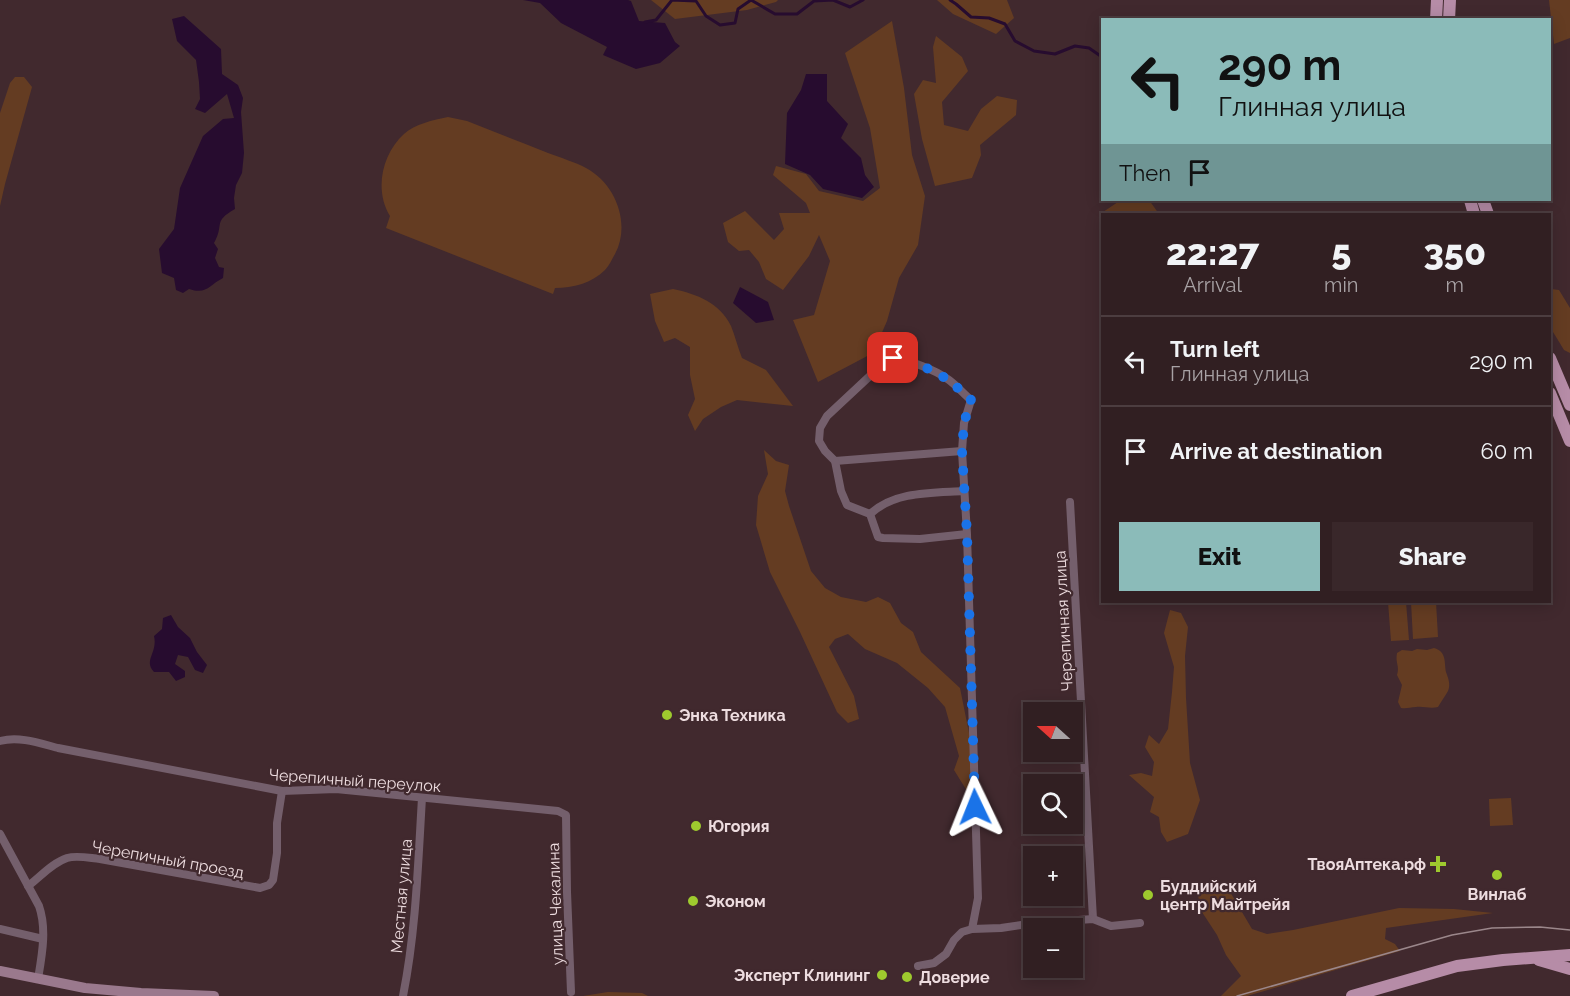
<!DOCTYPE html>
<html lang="en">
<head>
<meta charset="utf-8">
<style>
	:root { --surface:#311f22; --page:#39272a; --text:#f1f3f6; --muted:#a8a2a5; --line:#4c3d40; --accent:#8bbbb9 }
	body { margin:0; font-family:Raleway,sans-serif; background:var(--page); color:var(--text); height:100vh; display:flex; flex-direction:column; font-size:22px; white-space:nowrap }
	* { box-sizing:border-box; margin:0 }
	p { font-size:20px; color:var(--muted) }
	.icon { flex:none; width:33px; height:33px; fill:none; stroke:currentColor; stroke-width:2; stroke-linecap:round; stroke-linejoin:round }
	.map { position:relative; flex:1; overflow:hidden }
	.drawer { position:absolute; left:1101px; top:213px; width:450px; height:390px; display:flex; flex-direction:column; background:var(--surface); border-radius:0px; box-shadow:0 3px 15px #0003,0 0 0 2px var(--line) }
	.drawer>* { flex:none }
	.banner { position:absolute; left:1101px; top:18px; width:450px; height:183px; border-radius:0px; box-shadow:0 3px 15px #0003,0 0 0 2px var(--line); background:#8bbbb9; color:#111; overflow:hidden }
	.needle { width:39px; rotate:291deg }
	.tools { position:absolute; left:1023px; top:702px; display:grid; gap:12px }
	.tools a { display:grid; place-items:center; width:60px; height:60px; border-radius:0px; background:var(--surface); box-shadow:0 3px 15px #0003,0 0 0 2px var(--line); font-size:30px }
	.pin { position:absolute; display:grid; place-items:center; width:51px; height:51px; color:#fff; margin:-26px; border-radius:12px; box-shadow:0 3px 9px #0006 }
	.me { position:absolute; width:66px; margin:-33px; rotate:358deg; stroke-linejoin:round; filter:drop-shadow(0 0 4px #0008) }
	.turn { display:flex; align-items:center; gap:21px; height:126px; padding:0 18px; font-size:27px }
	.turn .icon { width:78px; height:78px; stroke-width:2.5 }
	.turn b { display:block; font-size:42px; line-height:51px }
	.then { display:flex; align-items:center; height:57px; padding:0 18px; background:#0003; gap:12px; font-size:22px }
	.eta { display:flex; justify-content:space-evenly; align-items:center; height:102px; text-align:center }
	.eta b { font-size:36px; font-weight:800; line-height:42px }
	.button { display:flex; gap:12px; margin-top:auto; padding:12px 18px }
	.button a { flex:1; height:69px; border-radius:0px; background:var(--accent); color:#111; font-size:24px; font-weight:800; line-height:69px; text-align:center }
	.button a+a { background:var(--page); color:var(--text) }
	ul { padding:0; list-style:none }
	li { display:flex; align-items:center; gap:18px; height:90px; padding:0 18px; border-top:2px solid var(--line) }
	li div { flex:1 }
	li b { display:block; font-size:22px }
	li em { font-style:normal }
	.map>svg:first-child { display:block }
	.green { fill:#643c22 }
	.water { fill:#270c2f }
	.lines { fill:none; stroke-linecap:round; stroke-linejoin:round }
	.stream { stroke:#270c2f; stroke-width:3 }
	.street { stroke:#745f6c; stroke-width:8 }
	.secondary { stroke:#9a798d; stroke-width:10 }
	.primary { stroke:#b68ca7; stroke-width:12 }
	.tram { stroke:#9b878b; stroke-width:1.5 }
	.route { stroke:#1a73e8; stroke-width:10; stroke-dasharray:0 18 }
	.poi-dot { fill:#9eca2e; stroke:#41292e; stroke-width:2 }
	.labels { text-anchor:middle; stroke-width:4.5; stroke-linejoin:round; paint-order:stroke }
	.street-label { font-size:16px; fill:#eddcdf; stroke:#41292e }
	.poi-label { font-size:16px; font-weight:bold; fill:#eddcdf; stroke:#41292e; text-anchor:start }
</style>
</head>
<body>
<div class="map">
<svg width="1570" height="996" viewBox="0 0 1570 996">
	<rect width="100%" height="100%" fill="#41292e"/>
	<g class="green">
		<path d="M651,0H778L776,2L747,10L675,19Z"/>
		<path d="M937,0H1007L1014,18L996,34L953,14Z"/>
		<path d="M1549,0H1570V38L1554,44Z"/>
		<path d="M892,21L904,88L912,155L925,196L918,245L899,278L887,321L873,353L818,382L793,320L814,315L830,261L819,235L809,256L783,290L766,279L759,262L749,250L739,251L728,242L723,223L745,211L774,240L784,229L779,213H810L806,203L773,175L776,166L806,174L819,191L863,201L880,188L870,128L845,53Z"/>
		<path d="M936,36L962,57L968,71L942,102L944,125L968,131L981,109L997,96L1017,100L1016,115L980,145L981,155L972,178L935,186L922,139L914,94L923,80L936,83L933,47Z"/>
		<path d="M15,77H24L32,87L5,184L0,206V113L10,83Z"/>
		<path d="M448,117L467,121C494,132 521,142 548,153C561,158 575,162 586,168C616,184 631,224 615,254C612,259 609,266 605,270C592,283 573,288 555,288L553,294L386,228L390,216C374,190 382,154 404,134C415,124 433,120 448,117Z"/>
		<path d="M1121,200H1149L1159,214H1102V244L1101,242L1100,214Z"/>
		<path d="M673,289C697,294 720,303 731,326C735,336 738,348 742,358L766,370L793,406L737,400L721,407L703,419L695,431L688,415L695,399L690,375V347L675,338L664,342L655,321L650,294Z"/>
		<path d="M1551,289L1559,290L1570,308V353L1564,350L1550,327V290Z"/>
		<path d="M764,450L776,461L789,465L785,491L789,506L811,571L825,588L841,597L866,602L878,597L890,603L901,623L913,632L921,652L960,688L970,738L973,791H967L954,770L959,756L945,707L928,688L897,663L865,649L848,634L835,639L829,647L854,696L859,719L848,723L837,712L800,632L770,572L756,525L758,496L768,474Z"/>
		<path d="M1388,602H1406L1409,640L1391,641Z"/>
		<path d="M1411,602H1436L1438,637L1413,639Z"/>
		<path d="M1170,610L1181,613L1188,627L1185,656L1186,698L1190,763L1200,800L1188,834L1167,842L1161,832L1159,817L1150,812L1154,797L1129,775L1141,773L1152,776L1154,762L1145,747L1149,735L1159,744L1168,729L1172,692L1174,667L1164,633Z"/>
		<path d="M1434,648C1447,652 1444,662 1446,672C1448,678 1451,684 1448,691C1445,696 1441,702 1438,707C1430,709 1424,706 1416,707C1410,707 1407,709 1401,708L1398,702L1402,685L1397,675C1400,666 1395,663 1397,653L1402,650L1412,651L1417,649L1427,650Z"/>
		<path d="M1511,798L1513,825L1490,826L1489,799Z"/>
		<path d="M1229,890L1252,929L1267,934L1293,930L1399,908L1454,909L1493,913L1386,928L1385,939L1395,944L1400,951L1247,996H1221L1241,976L1226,955L1217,935L1200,909L1198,894Z"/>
		<path d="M608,992L642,993L648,996H583Z"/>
	</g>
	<g class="water">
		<path d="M523,0H628L631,1L639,21L665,23L675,42L680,46L660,63L636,69L603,55L607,47L561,23L540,3Z"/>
		<path d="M184,16L221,49L222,74L238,85L243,98L241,112L244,153L242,173L236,185L234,198L235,209C212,222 225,224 214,243L218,249L215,258L219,267L224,268L223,278C209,285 207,295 189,289L183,293L176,290L174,278L162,273L159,249L174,229L180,188L203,136L223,119L234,118L227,94L205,113L195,109L200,99L199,82L196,60L177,41L172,19Z"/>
		<path d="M806,74H827V101L848,124L841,138L861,158L865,175L874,187L862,198L823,189L810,175L785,164L787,113L801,90Z"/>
		<path d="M740,287L768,302L774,320L756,323L733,303Z"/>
		<path d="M171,615L178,627L190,638L197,652L207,665L203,673L195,670L188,657L178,655L175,664L185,671V677L176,681L169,672H154C143,660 158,653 154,636L162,629L163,618Z"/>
	</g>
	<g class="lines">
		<g class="stream">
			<path d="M950,0L956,4L971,17L989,18L1005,24L1015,41L1034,51L1055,54L1075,46L1089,48L1102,57"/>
			<path d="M645,22L656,20L672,0L696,1L706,16L720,25L735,23L738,9L751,0L775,14H797L814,1L833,0L850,7L863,0"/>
		</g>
		<g class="street">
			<path d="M835,461L962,451"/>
			<path d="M1070,502L1093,919"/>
			<path d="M870,514C895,491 932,493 964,491"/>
			<path d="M0,741C19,736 39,743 58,748L282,791L336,789L558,811L566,815L567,892L571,992"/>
			<path d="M0,834L39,906C47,929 42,955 38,979"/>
			<path d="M28,886C40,877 52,863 67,858C77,855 89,858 100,859L260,888L269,885L273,880L277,853V823L282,791"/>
			<path d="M0,929L43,939"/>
			<path d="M972,929L1001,928L1035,923L1093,919L1111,926L1140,923"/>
			<path d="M918,966L934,963L946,954L954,940L962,932L972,929L978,898L967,534L962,451L964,423L971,400C964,394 957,386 949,380C937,371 901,355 887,360L827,416L820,428L819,441L825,451L835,461L841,491L847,505L870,514L878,537L883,538L920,539L967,534"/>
			<path d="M403,996C416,931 418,864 422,798"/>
		</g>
		<path class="secondary" d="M0,971L85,988L141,993L214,996"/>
		<g class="primary">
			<path d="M1436,20L1437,0"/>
			<path d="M1449,20L1450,0"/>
			<path d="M1470,200L1474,214"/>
			<path d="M1483,200L1488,214"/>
			<path d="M1550,358L1570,405"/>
			<path d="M1550,393L1570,441"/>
			<path d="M1539,960L1570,969"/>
			<path d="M1352,996L1457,966L1503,960L1570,955"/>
		</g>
		<path class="tram" d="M1237,996L1452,935L1492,928L1540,927L1570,930"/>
	</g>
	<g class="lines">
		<path class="route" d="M893,358L929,369L949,380L971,400L964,423L962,451L967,534L975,807"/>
	</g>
	<g class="poi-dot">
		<circle cx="667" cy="715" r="6"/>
		<circle cx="696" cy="826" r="6"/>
		<path d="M1435 855h6v6h6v6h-6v6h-6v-6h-6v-6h6z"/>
		<circle cx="1497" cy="875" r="6"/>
		<circle cx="1148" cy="895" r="6"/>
		<circle cx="693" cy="901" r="6"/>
		<circle cx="882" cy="975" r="6"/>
		<circle cx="907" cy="977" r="6"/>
	</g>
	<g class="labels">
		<g class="street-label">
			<text transform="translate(1063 621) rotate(-93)" y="6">Черепичная улица</text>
			<text transform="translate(355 780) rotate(4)" y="6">Черепичный переулок</text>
			<text transform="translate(168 859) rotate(10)" y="6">Черепичный проезд</text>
			<text transform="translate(401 896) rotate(-85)" y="6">Местная улица</text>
			<text transform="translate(555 904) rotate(-92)" y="6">улица Чекалина</text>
		</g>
		<g class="poi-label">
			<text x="679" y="721">Энка Техника</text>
			<text x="708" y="832">Югория</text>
			<text x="1426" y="870" text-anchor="end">ТвояАптека.рф</text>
			<text x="1160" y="892">Буддийский<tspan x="1160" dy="18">центр Майтрейя</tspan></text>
			<text x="1497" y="900" text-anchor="middle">Винлаб</text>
			<text x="705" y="907">Эконом</text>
			<text x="870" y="981" text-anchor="end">Эксперт Клининг</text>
			<text x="919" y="983">Доверие</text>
		</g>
	</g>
</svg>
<div class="tools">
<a><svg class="needle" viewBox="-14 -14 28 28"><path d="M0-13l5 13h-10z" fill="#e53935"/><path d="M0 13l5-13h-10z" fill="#a8a2a5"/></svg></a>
<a><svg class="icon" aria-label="search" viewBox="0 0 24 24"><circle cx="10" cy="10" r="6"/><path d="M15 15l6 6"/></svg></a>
<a>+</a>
<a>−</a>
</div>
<div class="pin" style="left:893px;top:358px;background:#d93025"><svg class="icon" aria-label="arrive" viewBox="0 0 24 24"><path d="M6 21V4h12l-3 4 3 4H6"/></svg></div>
<svg class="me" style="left:975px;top:807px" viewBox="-20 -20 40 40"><path d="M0-17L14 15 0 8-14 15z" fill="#1a73e8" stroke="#fff" stroke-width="4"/></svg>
<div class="banner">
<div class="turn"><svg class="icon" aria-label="left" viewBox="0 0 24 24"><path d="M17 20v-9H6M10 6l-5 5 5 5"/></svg><div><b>290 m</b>Глинная улица</div></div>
<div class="then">Then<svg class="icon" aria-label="arrive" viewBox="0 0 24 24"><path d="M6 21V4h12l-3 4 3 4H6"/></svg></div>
</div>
<section class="drawer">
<div class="eta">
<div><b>22:27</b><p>Arrival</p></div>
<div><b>5</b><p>min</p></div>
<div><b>350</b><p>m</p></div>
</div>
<ul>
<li><svg class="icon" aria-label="left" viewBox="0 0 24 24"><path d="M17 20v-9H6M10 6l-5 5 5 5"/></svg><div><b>Turn left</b><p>Глинная улица</p></div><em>290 m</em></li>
<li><svg class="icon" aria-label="arrive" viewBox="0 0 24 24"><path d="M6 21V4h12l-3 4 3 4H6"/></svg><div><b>Arrive at destination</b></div><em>60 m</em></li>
</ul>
<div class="button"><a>Exit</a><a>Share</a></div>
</section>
</div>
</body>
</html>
